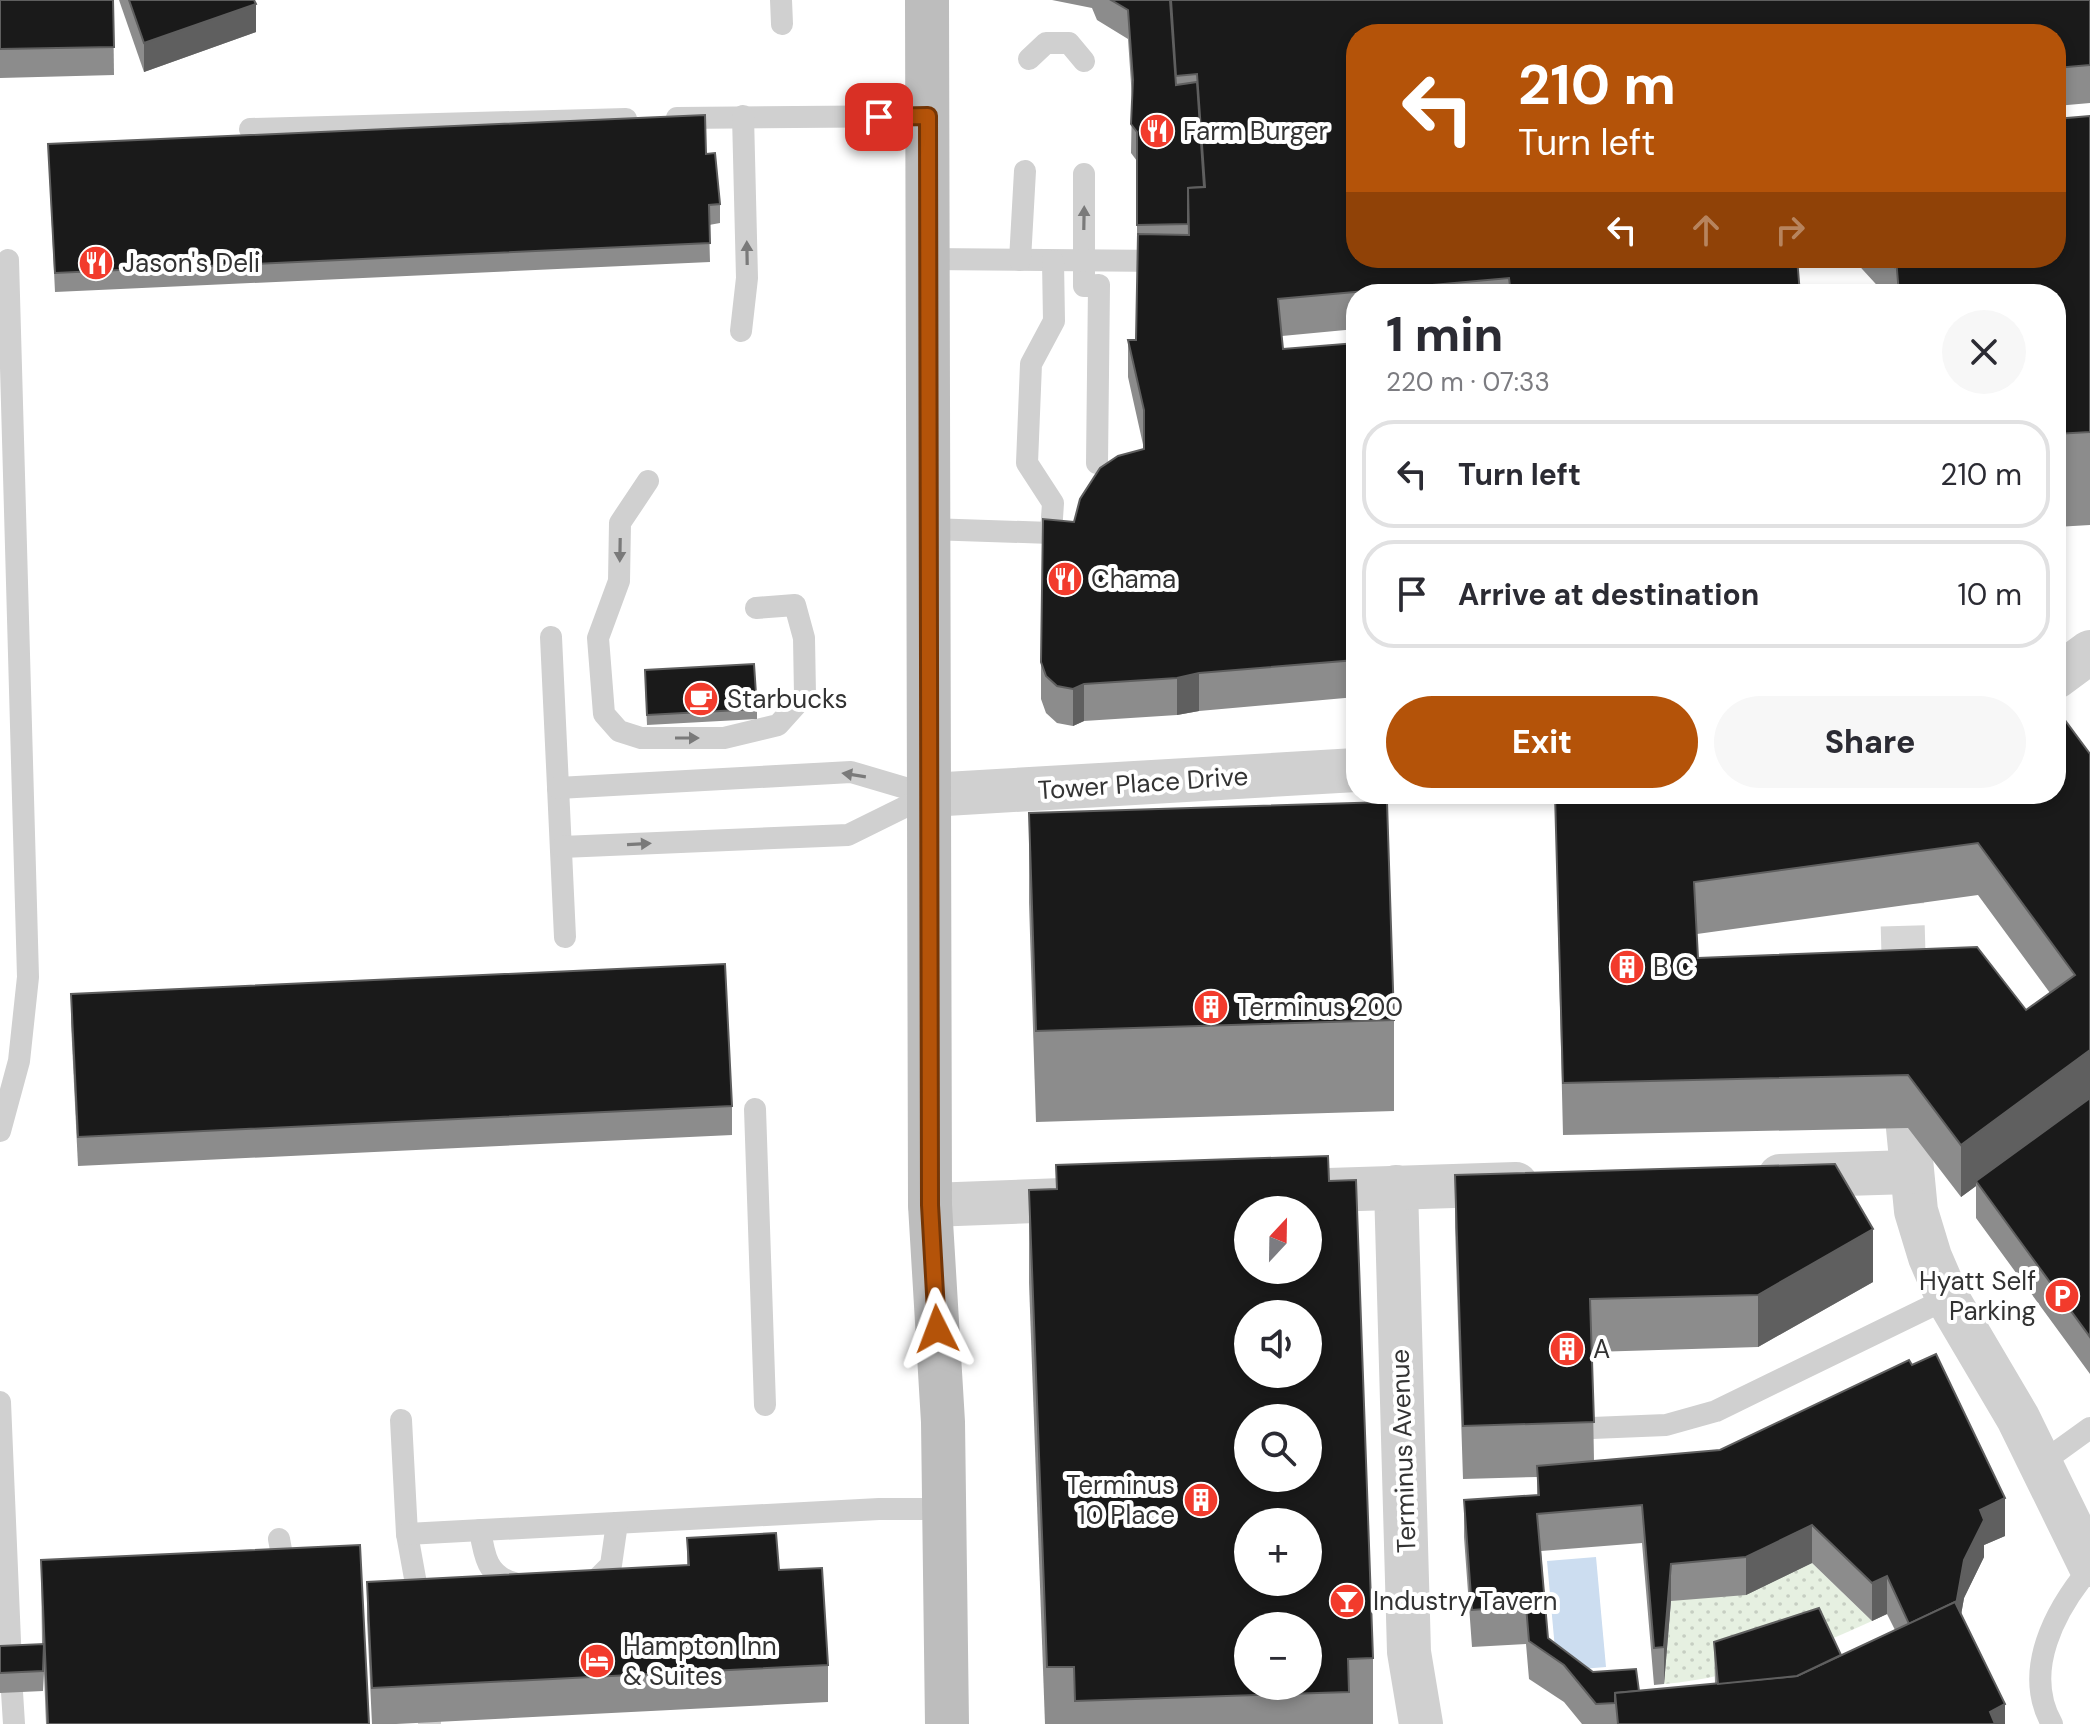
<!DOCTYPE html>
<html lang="en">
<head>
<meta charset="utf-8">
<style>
	:root { --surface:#fff; --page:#f7f7f7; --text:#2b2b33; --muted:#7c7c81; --line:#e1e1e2; --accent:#b45309 }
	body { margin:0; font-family:"DM Sans",sans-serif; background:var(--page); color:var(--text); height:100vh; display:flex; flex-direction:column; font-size:30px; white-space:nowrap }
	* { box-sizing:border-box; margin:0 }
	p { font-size:26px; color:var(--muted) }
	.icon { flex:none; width:44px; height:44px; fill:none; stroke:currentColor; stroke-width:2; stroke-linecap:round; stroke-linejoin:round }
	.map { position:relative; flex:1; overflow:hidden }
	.panel { position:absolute; left:1346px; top:284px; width:720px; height:520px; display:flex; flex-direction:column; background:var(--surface); border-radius:32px; box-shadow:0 4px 12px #0003 }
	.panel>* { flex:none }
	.top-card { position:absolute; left:1346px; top:24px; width:720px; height:244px; border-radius:32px; box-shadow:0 4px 12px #0003; background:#b45309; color:#fff; overflow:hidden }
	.needle { width:52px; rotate:22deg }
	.tools { position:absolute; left:1234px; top:1196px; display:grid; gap:16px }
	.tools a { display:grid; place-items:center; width:88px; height:88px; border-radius:50%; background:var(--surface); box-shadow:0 4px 12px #0003; font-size:40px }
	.pin { position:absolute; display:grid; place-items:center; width:68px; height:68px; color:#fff; margin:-34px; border-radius:16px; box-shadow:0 4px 12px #0006 }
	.me { position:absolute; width:88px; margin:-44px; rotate:357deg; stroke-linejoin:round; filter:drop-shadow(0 0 6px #0008) }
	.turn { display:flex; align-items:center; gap:28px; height:168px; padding:0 40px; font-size:36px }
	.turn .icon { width:104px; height:104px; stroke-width:2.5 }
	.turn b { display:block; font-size:56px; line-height:68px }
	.lanes { display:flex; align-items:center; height:76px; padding:0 40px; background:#0003; justify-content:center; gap:40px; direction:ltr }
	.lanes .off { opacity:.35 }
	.round { display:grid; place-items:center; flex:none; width:84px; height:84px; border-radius:42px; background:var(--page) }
	.head { display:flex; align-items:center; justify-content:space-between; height:136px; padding:0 40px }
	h1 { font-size:48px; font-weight:800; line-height:60px }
	.action { display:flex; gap:16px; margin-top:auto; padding:16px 40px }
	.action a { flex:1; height:92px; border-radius:48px; background:var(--accent); color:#fff; font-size:32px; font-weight:800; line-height:92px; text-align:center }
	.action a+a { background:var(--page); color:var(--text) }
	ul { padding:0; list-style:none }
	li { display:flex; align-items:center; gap:24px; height:108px; margin:0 16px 12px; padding:0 24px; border:4px solid var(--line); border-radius:32px }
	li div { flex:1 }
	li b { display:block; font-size:30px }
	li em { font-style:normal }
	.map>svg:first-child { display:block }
	.garden { fill:url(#garden-dots) }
	.water { fill:#ccddf0 }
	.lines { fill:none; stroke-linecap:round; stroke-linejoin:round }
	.minor-tunnel { stroke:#d6d6d6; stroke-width:44; stroke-dasharray:44 22; stroke-linecap:butt }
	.service { stroke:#d0d0d0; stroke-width:22 }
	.minor { stroke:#d0d0d0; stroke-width:44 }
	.secondary { stroke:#bdbdbd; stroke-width:44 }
	.wall { fill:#8c8c8c; fill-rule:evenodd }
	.shaded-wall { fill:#5f5f5f }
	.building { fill:#1a1a1a; stroke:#5f5f5f; stroke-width:2; fill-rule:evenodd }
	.oneway { fill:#7a7a7a }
	.route-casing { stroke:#753606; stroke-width:20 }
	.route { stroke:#b45309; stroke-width:14 }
	.labels { text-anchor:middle; stroke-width:8; stroke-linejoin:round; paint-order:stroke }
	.poi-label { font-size:26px; fill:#333; stroke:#fff; text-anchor:start }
	.street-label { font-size:26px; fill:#333; stroke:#fff }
</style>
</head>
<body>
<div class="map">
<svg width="2090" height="1724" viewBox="0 0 2090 1724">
	<defs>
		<pattern id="garden-dots" width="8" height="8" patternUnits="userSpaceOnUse" patternTransform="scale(2)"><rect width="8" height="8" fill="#e6f0e1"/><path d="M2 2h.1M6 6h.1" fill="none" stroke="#c6cec2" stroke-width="1.8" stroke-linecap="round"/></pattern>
	</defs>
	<rect width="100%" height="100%" fill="#fff"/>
	<path class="garden" d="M1812,1563L1872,1621C1805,1652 1738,1677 1664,1684L1671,1601Z"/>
	<path class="water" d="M1596,1557L1606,1667L1557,1671L1547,1561Z"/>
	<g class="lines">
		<path class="minor-tunnel" d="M1899,794L1905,1008"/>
		<g class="service">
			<path d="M781,0L782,24"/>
			<path d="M1029,59L1046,43H1069L1084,61"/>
			<path d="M677,118L928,116"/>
			<path d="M250,129L626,119"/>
			<path d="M1084,174V286L1099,285L1097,463"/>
			<path d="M928,259L1166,261"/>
			<path d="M1020,260L1025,171"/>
			<path d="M741,331L747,278L743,116"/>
			<path d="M648,481L620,523L619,581L598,638L604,714L619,731L641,738H724L778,725L805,695L804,638L795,605L756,608"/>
			<path d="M929,529L1051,533L1053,503L1027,463L1031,364L1054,321L1053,261"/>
			<path d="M551,637L565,937"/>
			<path d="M558,788L851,772L929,795"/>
			<path d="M562,847L848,835L929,795"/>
			<path d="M755,1109L765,1405"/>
			<path d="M0,1131L19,1061L28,977L8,260"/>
			<path d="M0,1402L11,1665"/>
			<path d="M401,1420L407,1534L420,1606"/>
			<path d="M1592,1428L1666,1425L1716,1411L1948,1298"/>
			<path d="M2040,1464L2090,1428"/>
			<path d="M480,1530C484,1555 487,1576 514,1583"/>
			<path d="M407,1534L879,1509H944"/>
			<path d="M279,1539L286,1577"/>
			<path d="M582,1583H593L611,1565L617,1523"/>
			<path d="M12,1692L14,1724"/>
			<path d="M429,1724L430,1722"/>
			<path d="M2052,1724C2022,1671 2055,1610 2090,1568"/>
		</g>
		<g class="minor">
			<path d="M2056,677L2090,652"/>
			<path d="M929,795L1356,770"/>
			<path d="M1908,1128L1916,1211L1930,1257L1949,1301L2018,1418L2090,1565"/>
			<path d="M1780,1176L1910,1172"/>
			<path d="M1396,1187L1409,1652L1421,1724"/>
			<path d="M1297,1191L1516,1184"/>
			<path d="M930,1205L1088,1199"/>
		</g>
		<path class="secondary" d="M927,0L930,1205L943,1422L947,1724"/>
	</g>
	<g class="wall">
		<path d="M0,0H113L114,75L0,78Z"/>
		<path d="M119,0H254L256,32L144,72Z"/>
		<path d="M1052,0H2090V103L2056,106V34H1356L1800,294H1356V329L1282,336L1283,349L1356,343V697L1199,711L1177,715L1084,721L1073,726L1057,723L1046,713L1041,699V662L1074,522L1144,449L1128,377V340H1136L1138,254H1137V161L1131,153L1132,98L1128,39L1097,20L1092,8Z"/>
		<path d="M2090,116V525L2056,527V294H1885L1852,258H2056Z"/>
		<path d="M48,144L706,154L720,204V223L709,225L710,262L55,292Z"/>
		<path d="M645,680L757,709V719L647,725Z"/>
		<path d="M2090,754V1374L1976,1218V1186L1961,1197L1908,1128L1563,1135L1555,794ZM1978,895L2050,993L2026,1010L1698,958L1697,934Z"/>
		<path d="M1029,813L1394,1020V1111L1036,1122L1029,903Z"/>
		<path d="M71,994L732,1106V1135L78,1166L71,1023Z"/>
		<path d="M1455,1175L1873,1282L1758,1347L1592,1352L1594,1461L2005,1536L1984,1545V1557L1964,1598L1961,1615L2005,1724H1582L1564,1702L1529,1679L1526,1644L1472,1647L1464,1537V1500L1537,1495V1477L1463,1479L1455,1227ZM1642,1543L1654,1685L1664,1684L1671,1601L1746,1595L1812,1563L1872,1621L1887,1614L1895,1630L1841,1655L1714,1642L1715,1684L1639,1691L1593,1672L1548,1638L1541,1551Z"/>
		<path d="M1329,1181L1373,1658V1724H1045L1029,1283V1190Z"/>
		<path d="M687,1538L779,1570L828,1665V1702L396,1724H372L367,1619V1582L687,1565Z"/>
		<path d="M41,1560L369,1724H46L44,1673L43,1691L0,1693V1646L42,1644Z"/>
	</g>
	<g class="shaded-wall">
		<path d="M256,4V32L144,72V43Z"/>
		<path d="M1199,673V711L1177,715V678Z"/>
		<path d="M1084,684V721L1073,726V689Z"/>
		<path d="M2090,1050V1103L1976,1181V1186L1961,1197V1145Z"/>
		<path d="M1873,1229V1282L1758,1347V1295Z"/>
		<path d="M2005,1498V1536L1984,1545V1557L1964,1598L1956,1643L1934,1652L1980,1510Z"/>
		<path d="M1812,1525V1563L1746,1595V1557Z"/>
		<path d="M1671,1564V1601L1664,1684V1647Z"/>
		<path d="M1887,1576V1614L1872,1621V1583Z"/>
		<path d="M2005,1704V1724H1990V1712Z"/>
	</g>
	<g class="building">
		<path d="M0,0H113L114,47L0,49Z"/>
		<path d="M129,0H254L256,4L144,43Z"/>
		<path d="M1111,0H1170L1176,85L1197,82L1204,187L1188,188V224L1137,225V132L1131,124L1133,80L1128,10Z"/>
		<path d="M1171,0H2090V65L2056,68V34H1356V258H1797L1800,294H1511L1509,278L1278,299L1283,349L1356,343V660L1199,673L1177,678L1084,684L1073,689L1057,686L1046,676L1041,662L1043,519L1074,522L1080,499L1100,468L1118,456L1144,449V410L1128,340H1136L1138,234L1189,235L1188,188L1205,187L1197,74L1176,76Z"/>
		<path d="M705,115L706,154L715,153L720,204L709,205L710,243L55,273L48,144Z"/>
		<path d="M2090,116V432L2056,434V294H1899L1896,258H2056V119Z"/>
		<path d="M1887,258H1894V266Z"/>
		<path d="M754,664L757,709L647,715L645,670Z"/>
		<path d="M2056,708L2090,754V1050L1961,1145L1908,1075L1563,1083L1555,794H2056ZM1978,843L2075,975L2026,1010L1977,947L1698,958L1694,882Z"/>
		<path d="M1387,802L1394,1020L1036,1031L1029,813Z"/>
		<path d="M725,964L732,1106L78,1137L71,994Z"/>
		<path d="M2090,1098V1337L1976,1181Z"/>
		<path d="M1328,1156L1329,1181L1356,1180L1373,1658L1348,1659L1349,1692L1075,1701L1074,1667H1047L1029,1190L1057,1189L1056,1165ZM1248,1210H1308V1270H1248ZM1248,1314H1308V1374H1248ZM1248,1418H1308V1478H1248ZM1248,1522H1308V1582H1248ZM1248,1626H1308V1686H1248Z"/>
		<path d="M1835,1164L1873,1229L1758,1295L1590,1299L1594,1422L1463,1426L1455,1175Z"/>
		<path d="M1936,1354L2005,1498L1980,1510L1984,1520L1964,1560L1956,1605L1955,1602L1909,1624L1887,1576L1872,1583L1812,1525L1746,1557L1671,1564L1664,1647L1654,1648L1642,1505L1537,1514L1548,1638L1593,1672L1636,1669L1639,1691L1615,1693V1703L1596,1704L1564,1665L1529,1641L1526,1606L1472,1610L1464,1500L1539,1495L1537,1466L1720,1450L1909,1360L1912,1365Z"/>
		<path d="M776,1533L779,1570L822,1568L828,1665L372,1688L367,1582L689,1565L687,1538Z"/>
		<path d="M360,1545L369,1724H48L41,1560Z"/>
		<path d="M1955,1602L2005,1704L1990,1712L1995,1724H1618L1615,1693L1797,1676Z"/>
		<path d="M1819,1608L1841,1655L1797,1676L1718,1684L1714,1642Z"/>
		<path d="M44,1644L43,1671L0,1673V1646Z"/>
	</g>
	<defs><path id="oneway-solid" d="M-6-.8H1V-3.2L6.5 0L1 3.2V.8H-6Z" transform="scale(2)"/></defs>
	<g class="oneway">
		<use href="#oneway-solid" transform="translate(1084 218) rotate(-89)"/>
		<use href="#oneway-solid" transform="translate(747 253) rotate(-91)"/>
		<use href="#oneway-solid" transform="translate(620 550) rotate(91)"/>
		<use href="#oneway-solid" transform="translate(687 738)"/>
		<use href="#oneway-solid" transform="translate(854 775) rotate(-171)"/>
		<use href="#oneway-solid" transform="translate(639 844) rotate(-3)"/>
	</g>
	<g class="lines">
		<defs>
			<path id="route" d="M879,117L928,116L930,1205L937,1329"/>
		</defs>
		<use href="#route" class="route-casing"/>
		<use href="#route" class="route"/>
	</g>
	<defs>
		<symbol id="restaurant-disc" viewBox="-11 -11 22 22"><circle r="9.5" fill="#f23b2c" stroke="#fff"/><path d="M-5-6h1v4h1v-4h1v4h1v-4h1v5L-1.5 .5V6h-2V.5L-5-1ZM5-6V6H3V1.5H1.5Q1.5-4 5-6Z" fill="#fff"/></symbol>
		<symbol id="cafe-disc" viewBox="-11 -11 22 22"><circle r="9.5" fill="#f23b2c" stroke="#fff"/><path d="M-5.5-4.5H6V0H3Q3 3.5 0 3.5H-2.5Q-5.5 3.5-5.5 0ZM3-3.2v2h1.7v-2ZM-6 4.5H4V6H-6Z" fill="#fff"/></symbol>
		<symbol id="building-disc" viewBox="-11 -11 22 22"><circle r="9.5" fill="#f23b2c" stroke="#fff"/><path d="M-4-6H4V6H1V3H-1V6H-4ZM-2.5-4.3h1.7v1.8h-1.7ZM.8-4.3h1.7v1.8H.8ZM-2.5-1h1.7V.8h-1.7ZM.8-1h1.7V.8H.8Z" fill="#fff"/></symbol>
		<symbol id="parking-disc" viewBox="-11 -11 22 22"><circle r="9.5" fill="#f23b2c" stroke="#fff"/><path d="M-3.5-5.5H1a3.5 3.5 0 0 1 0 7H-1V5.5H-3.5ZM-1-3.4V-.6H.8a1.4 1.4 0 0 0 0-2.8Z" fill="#fff"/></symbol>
		<symbol id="bar-disc" viewBox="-11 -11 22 22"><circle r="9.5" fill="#f23b2c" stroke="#fff"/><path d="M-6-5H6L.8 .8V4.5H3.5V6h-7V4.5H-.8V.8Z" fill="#fff"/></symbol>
		<symbol id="hotel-disc" viewBox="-11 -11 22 22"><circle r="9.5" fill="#f23b2c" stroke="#fff"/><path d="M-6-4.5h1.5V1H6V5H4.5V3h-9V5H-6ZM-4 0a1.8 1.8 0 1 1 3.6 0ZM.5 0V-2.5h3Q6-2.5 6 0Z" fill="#fff"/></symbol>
	</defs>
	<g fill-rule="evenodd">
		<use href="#restaurant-disc" x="1137" y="111" width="40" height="40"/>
		<use href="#restaurant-disc" x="76" y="243" width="40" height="40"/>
		<use href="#restaurant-disc" x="1045" y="559" width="40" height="40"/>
		<use href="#cafe-disc" x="681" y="679" width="40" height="40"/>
		<use href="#building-disc" x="1607" y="947" width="40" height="40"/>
		<use href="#building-disc" x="1191" y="987" width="40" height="40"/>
		<use href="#parking-disc" x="2042" y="1276" width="40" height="40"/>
		<use href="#building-disc" x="1547" y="1329" width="40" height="40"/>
		<use href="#building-disc" x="1181" y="1480" width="40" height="40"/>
		<use href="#bar-disc" x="1327" y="1581" width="40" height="40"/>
		<use href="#hotel-disc" x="577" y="1641" width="40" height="40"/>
	</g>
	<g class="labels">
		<g class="poi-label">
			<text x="1183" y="140">Farm Burger</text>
			<text x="122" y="272">Jason's Deli</text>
			<text x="1091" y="588">Chama</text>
			<text x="727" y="708">Starbucks</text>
			<text x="1653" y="976">B C</text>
			<text x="1237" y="1016">Terminus 200</text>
			<text x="2036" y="1290" text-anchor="end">Hyatt Self<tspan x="2036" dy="30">Parking</tspan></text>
			<text x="1593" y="1358">A</text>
			<text x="1175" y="1494" text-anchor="end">Terminus<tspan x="1175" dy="30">10 Place</tspan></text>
			<text x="1373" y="1610">Industry Tavern</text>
			<text x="623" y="1655">Hampton Inn<tspan x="623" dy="30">&amp; Suites</tspan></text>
		</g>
		<g class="street-label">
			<text transform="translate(1143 783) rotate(-4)" y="9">Tower Place Drive</text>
			<text transform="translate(1403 1451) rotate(-92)" y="9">Terminus Avenue</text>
		</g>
	</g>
</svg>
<div class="tools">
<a><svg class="needle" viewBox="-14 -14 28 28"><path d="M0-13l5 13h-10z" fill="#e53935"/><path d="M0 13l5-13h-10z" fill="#7c7c81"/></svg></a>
<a><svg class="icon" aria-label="sound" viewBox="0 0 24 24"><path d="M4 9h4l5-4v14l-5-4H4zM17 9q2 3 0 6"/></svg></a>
<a><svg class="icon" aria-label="search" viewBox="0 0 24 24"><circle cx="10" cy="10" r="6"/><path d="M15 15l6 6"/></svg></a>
<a>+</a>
<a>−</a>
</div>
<div class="pin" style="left:879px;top:117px;background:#d93025"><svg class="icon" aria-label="arrive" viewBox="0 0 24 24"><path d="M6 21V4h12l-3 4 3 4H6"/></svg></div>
<svg class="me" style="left:937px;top:1329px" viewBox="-20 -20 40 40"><path d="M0-17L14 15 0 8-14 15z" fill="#b45309" stroke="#fff" stroke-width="4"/></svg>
<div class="top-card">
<div class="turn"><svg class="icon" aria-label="left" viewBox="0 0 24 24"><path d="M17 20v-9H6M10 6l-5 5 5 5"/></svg><div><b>210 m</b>Turn left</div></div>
<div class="lanes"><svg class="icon" aria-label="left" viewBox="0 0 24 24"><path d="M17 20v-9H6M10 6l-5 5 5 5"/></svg><svg class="icon off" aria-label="ahead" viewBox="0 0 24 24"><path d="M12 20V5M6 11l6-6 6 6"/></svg><svg class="icon off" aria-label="right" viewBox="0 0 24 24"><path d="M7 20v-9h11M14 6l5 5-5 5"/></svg></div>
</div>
<section class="panel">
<div class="head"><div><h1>1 min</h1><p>220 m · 07:33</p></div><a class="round"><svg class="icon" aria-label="close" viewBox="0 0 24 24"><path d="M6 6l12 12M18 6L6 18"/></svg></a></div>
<ul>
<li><svg class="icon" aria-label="left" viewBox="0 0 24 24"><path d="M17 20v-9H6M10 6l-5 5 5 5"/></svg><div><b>Turn left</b></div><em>210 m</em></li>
<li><svg class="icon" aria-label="arrive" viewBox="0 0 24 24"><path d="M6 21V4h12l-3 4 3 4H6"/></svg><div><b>Arrive at destination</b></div><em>10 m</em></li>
</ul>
<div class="action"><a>Exit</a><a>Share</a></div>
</section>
</div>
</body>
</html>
